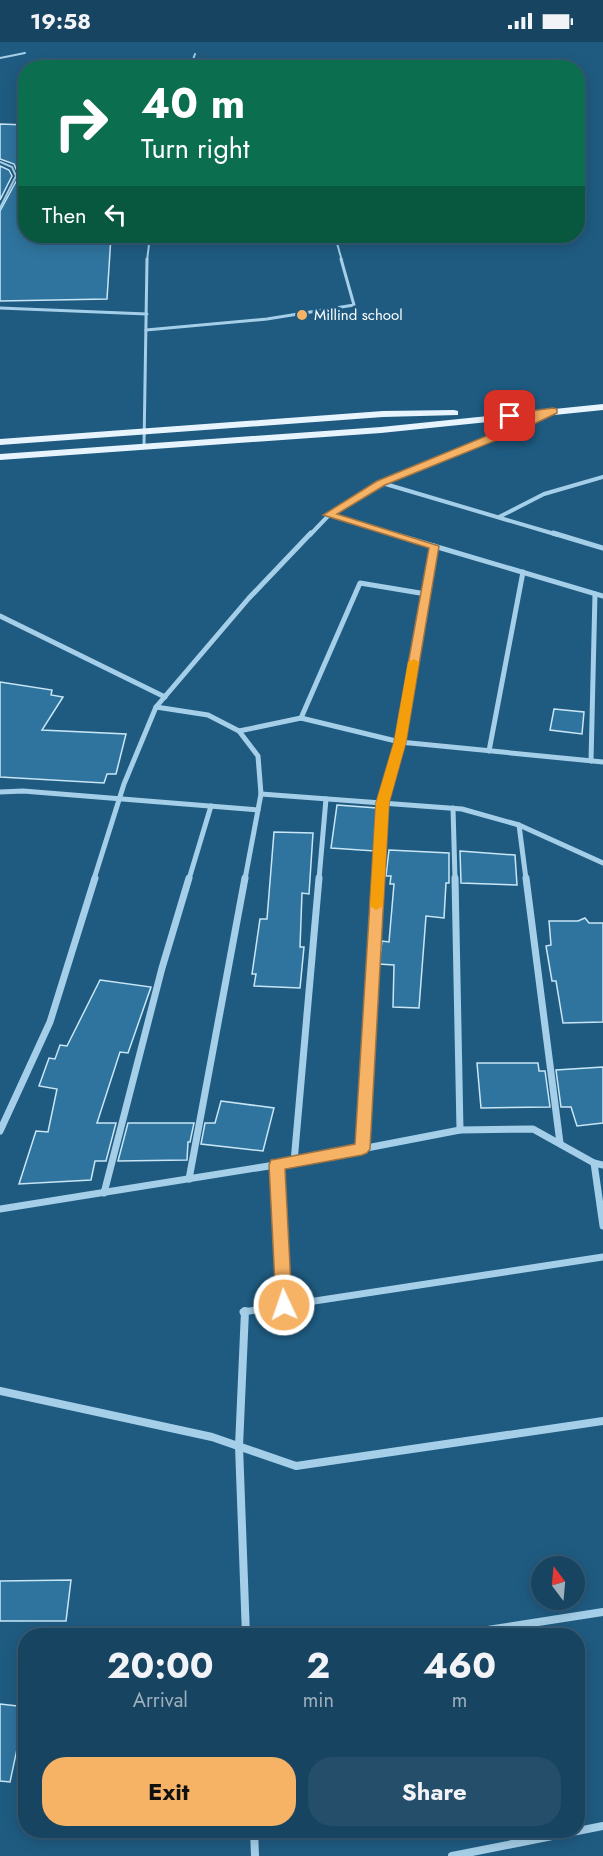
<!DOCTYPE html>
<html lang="en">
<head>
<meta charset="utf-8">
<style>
	:root { --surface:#174461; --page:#244e6a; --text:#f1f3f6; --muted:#9eb0bd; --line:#365c76; --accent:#f6b265 }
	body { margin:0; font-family:Jost,sans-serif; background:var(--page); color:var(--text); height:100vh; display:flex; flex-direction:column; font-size:22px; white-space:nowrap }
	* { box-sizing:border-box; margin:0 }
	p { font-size:20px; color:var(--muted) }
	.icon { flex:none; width:33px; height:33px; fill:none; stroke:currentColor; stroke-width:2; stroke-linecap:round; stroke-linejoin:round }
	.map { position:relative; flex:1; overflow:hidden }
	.drawer { position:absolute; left:18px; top:1586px; width:567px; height:210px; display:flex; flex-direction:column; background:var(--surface); border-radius:24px; box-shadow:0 3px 15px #0003,0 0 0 2px var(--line) }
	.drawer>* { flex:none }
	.top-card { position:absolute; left:18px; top:18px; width:567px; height:183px; border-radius:24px; box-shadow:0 3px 15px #0003,0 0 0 2px var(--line); background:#0b6e4f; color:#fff; overflow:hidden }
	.needle { width:39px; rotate:344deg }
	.fabs { position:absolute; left:531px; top:1514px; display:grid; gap:12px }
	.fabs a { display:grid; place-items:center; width:54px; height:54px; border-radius:50%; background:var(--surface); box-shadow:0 3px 15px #0003,0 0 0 2px var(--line); font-size:30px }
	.pin { position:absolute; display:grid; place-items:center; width:51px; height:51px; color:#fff; margin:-26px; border-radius:12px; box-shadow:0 3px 9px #0006 }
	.me { position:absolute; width:66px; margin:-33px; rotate:357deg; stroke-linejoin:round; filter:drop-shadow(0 0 4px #0008) }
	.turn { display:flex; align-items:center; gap:21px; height:126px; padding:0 24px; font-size:27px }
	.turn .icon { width:78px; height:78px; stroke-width:2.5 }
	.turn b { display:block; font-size:42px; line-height:51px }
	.then { display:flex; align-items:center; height:57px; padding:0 24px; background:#0003; gap:12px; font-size:22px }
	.eta { display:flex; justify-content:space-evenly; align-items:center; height:102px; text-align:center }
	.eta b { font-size:36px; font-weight:700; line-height:42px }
	.cta { display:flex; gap:12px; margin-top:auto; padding:12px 24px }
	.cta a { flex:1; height:69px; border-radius:24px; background:var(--accent); color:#111; font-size:24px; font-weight:700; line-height:69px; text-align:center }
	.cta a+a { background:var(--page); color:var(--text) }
	.status { display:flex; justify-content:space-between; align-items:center; height:42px; padding:0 30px; background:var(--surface); direction:ltr }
	.status svg { height:16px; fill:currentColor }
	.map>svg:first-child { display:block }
	.building { fill:#2f749e; stroke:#c9e6f6; stroke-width:1.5 }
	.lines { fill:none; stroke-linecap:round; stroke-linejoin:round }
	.service-far1 { stroke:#a5cfe8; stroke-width:2 }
	.service { stroke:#a5cfe8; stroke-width:3 }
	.minor-far3 { stroke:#a5cfe8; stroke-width:4 }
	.minor-far2 { stroke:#a5cfe8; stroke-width:5 }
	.minor-far1 { stroke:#a5cfe8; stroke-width:7 }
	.minor { stroke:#a5cfe8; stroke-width:8 }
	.primary { fill:#e7f4fe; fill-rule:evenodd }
	.route { fill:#f6b265; stroke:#a07442; stroke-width:1.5 }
	.slow { fill:#f59e0b }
	.poi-dot { fill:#f6b265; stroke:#1f5b81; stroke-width:2 }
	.labels { text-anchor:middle; stroke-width:6; stroke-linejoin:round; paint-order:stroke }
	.far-poi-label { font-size:15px; fill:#fff; stroke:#1f5b81; text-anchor:start }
</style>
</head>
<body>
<div class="status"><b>19:58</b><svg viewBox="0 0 49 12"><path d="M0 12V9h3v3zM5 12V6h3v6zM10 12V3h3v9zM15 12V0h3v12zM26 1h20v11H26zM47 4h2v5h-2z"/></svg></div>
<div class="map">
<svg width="603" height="1814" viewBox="0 0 603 1814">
	<rect width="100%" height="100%" fill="#1f5b81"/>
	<g class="building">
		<path d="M0,82L26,83V194H111L107,257L0,259V169L19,134L14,122L0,117Z"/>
		<path d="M0,124L9,128L12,134L0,158Z"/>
		<path d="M0,640L52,648L51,653L63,655L42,688L126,692L116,732H107L104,741L0,735Z"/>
		<path d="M554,667L584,670L582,692L550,688Z"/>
		<path d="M337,763L377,766L375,809L331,806Z"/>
		<path d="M274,790L313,791L309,852L302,851L300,905H304L300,946L254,944L256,932H252L260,877H267Z"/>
		<path d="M389,808L449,811V841H446L444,876L426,874L419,966L393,965L394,923L379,922L382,899L389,900L394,842H390L391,834H386Z"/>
		<path d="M460,809L515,813L517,843L461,841Z"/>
		<path d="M585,876L589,881H603V980L563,981L556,939H552L546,904L551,903L549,879H578Z"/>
		<path d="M100,938L151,945L128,1011L120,1010L97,1081H116L106,1119H95L91,1138L19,1142L36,1089L48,1090L57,1047L39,1044L49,1016L55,1017L60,1003L67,1004Z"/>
		<path d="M477,1021H538L539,1029H545L550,1065L481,1066Z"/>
		<path d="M603,1025V1081L577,1084L571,1065H561L556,1028Z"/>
		<path d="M221,1059L274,1066L263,1109L201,1102L205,1081H215Z"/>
		<path d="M128,1081H194L190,1100H188L187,1118L118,1119Z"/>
		<path d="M71,1538L66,1579H0V1539Z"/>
		<path d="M0,1662L26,1665L10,1740L0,1739Z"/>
	</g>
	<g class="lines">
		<g class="service-far1">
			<path d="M0,16L25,11"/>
			<path d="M190,26L195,12"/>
			<path d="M0,120L12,125L16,134L0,166"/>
			<path d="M335,194L342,219"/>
			<path d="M147,219L150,194"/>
		</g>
		<g class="service">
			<path d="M0,266L147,272"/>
			<path d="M146,288L267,277L354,263L341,217"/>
			<path d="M144,404L147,217"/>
		</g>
		<g class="minor-far3">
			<path d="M382,441L558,493"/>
			<path d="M329,473L396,493"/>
			<path d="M499,475L544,452L603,435"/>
			<path d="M310,493L329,473L381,441L514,388L549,371"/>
		</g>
		<g class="minor-far2">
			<path d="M390,491L603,554"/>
			<path d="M553,491L603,506"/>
			<path d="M0,574L165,655"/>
			<path d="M156,665L208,673L239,689L258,714L261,752L245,837"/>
			<path d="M301,676L360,541L426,552"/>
			<path d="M239,689L301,676L400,700L603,720"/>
			<path d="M489,709L523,530"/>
			<path d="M591,719L595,552"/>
			<path d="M0,750L23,749L258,768"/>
			<path d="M261,752L462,767L519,783L603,821"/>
			<path d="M453,766L455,837"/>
			<path d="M519,783L526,837"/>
			<path d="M94,837L124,742L156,665L249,556L311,491"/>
			<path d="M189,837L211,764"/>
			<path d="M319,837L326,757"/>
			<path d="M378,837L382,761L400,700L434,504"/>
		</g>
		<g class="minor-far1">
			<path d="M455,836L460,1088"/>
			<path d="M526,836L560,1101"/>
			<path d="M0,1089L50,980L95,836"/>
			<path d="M362,1107L378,836"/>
			<path d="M294,1120L319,836"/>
			<path d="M594,1121L603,1184"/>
			<path d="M277,1123L284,1263"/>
			<path d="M189,1137L245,836"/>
			<path d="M104,1151L162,926L189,836"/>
			<path d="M0,1167L294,1120L460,1088L533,1087L594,1121L603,1123"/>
			<path d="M243,1270L603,1215"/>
		</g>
		<g class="minor">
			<path d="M245,1269L239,1404L246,1593"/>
			<path d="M0,1349L212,1395L296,1424L603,1379"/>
			<path d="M455,1593L603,1570"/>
			<path d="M254,1788L255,1814"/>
			<path d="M452,1814L603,1784"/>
		</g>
		<g class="primary">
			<path d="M603,362V368L381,391L0,418V412L381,385Z"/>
			<path d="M454,368L458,369V373L383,375L0,403V397L383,369Z"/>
		</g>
	</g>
	<path class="route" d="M553,366L557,367V371L517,390L385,443L337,472L439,504L406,700L389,761L370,1107L367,1111L362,1113L285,1127L292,1263L290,1267L284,1269L278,1267L276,1263L269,1123L271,1118L277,1117L355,1102L376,761L394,700L429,506L323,473L377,439L535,374L510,377L507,376V372Z"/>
	<path class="slow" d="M414,617L419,620L406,700L389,761L383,864L376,868L370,864L376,761L394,700L408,620Z"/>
	<circle class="poi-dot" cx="302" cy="273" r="6"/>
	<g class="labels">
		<g class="far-poi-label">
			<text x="314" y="278">Millind school</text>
		</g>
	</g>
</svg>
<div class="fabs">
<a><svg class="needle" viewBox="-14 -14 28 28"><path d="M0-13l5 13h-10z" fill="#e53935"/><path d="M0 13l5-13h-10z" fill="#9eb0bd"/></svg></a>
</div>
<div class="pin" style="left:510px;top:374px;background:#d93025"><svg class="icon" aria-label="arrive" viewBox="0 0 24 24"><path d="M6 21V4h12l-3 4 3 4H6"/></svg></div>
<svg class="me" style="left:284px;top:1263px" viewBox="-20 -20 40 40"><circle r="17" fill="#f6b265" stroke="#fff" stroke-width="3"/><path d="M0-11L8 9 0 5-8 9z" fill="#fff"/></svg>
<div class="top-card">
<div class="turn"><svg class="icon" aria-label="right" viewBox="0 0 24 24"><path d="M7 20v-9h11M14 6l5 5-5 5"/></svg><div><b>40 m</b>Turn right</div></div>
<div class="then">Then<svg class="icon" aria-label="left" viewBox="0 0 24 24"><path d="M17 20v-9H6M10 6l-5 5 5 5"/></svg></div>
</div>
<section class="drawer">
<div class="eta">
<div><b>20:00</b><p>Arrival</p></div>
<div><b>2</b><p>min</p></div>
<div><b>460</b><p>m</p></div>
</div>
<div class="cta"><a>Exit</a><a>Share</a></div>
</section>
</div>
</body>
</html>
